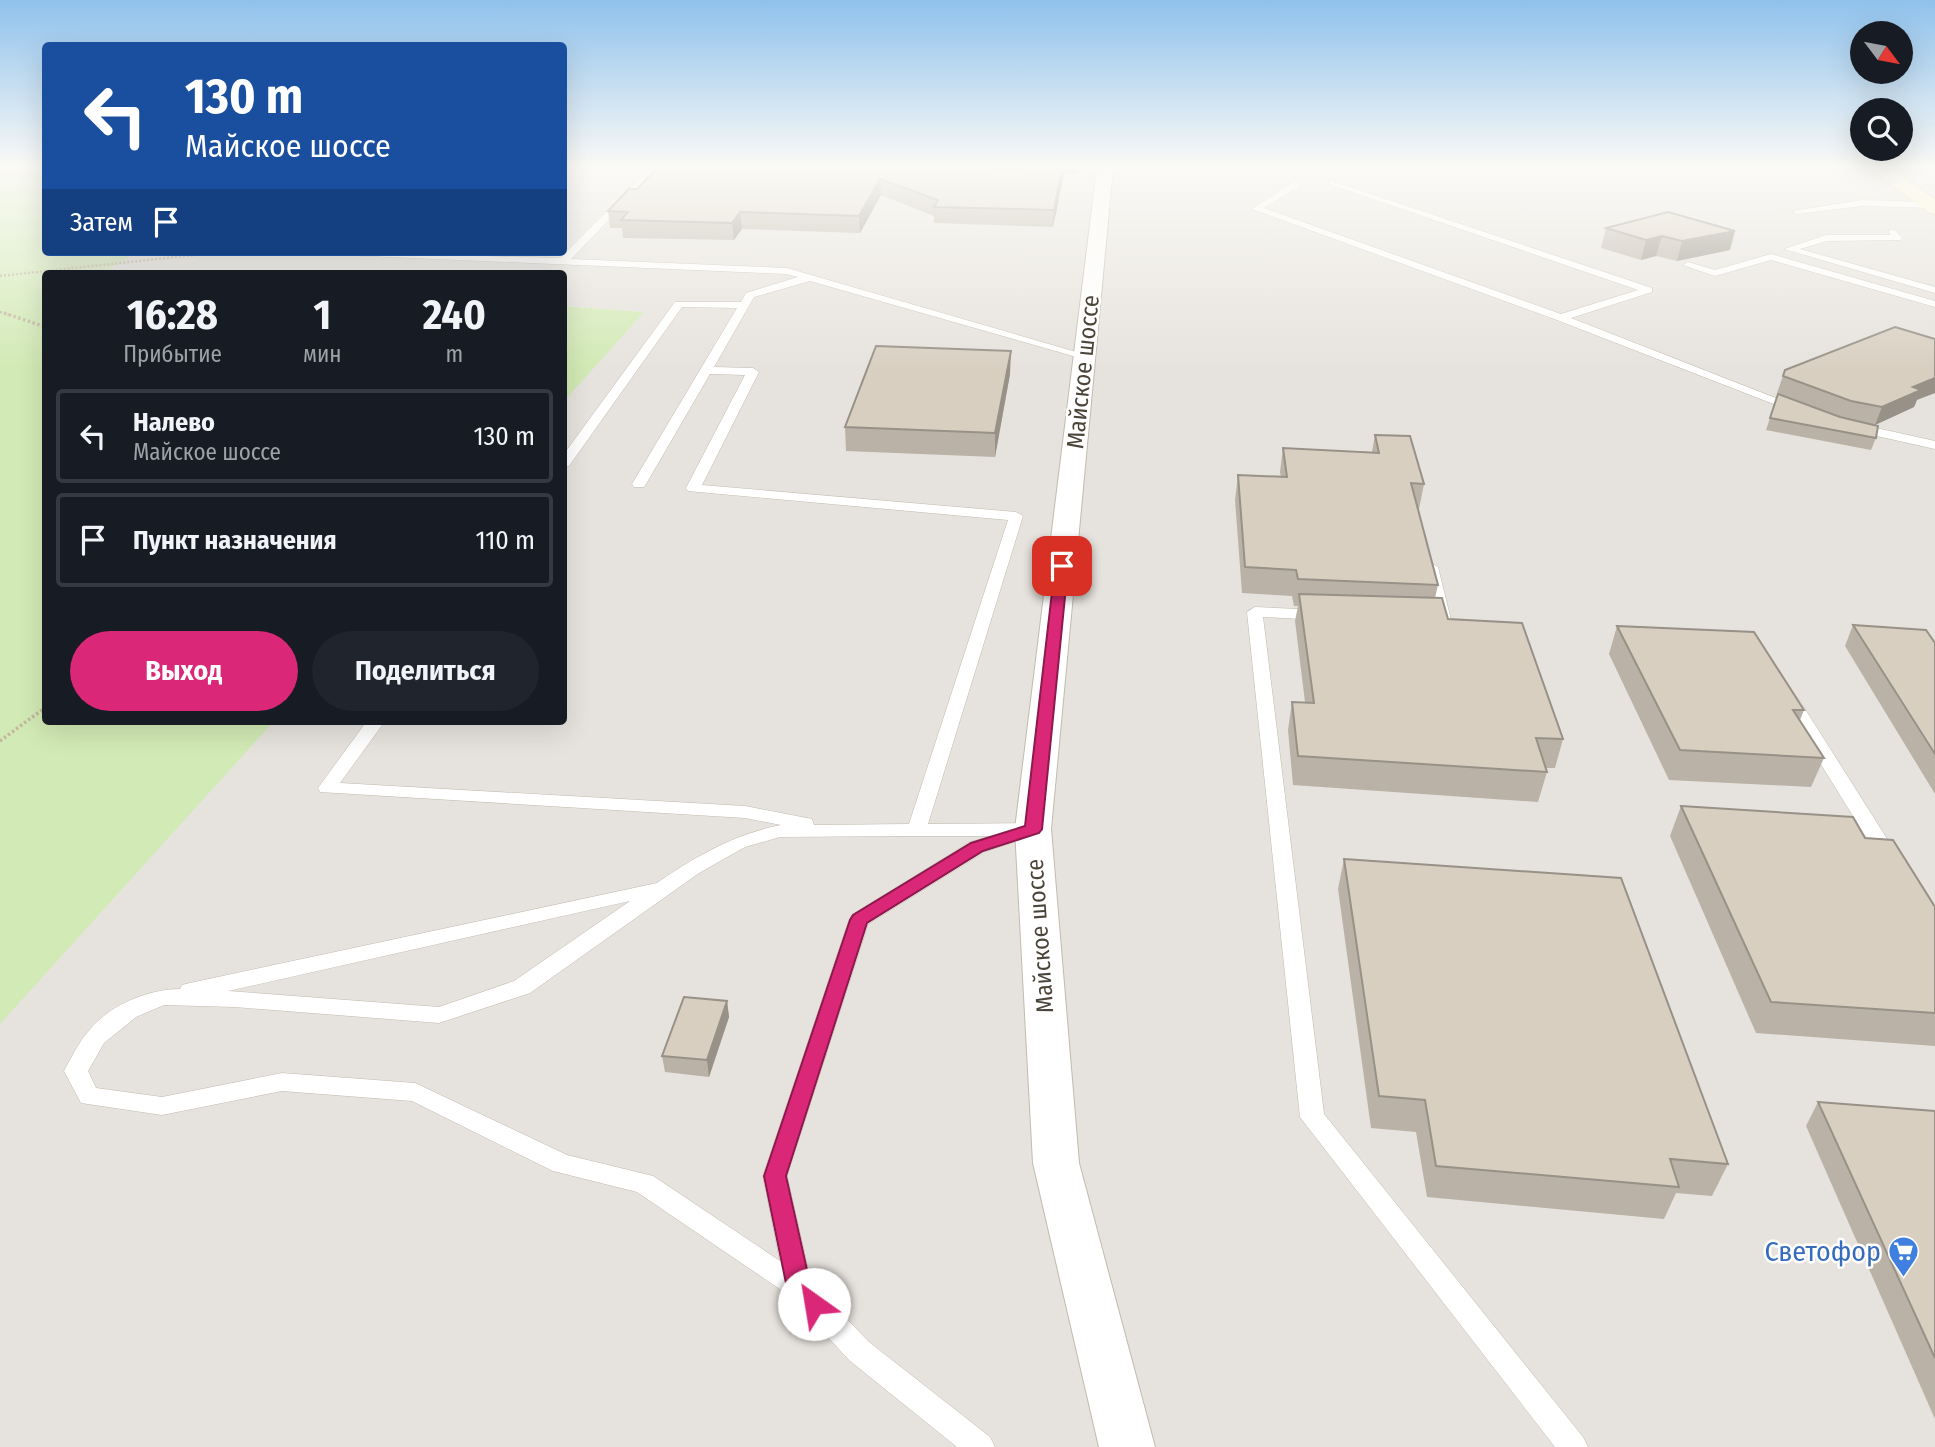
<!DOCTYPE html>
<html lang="ru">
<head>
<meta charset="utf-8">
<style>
	:root { --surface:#171b24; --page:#20242c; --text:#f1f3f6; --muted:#9ea1a6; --line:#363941; --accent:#db2777 }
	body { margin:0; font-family:"Fira Sans Condensed",sans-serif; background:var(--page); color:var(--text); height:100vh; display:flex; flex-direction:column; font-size:26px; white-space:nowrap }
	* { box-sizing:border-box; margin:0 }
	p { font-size:23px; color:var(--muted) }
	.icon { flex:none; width:38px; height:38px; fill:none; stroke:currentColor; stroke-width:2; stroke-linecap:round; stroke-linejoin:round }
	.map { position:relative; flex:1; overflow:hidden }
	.details { position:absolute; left:42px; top:270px; width:525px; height:455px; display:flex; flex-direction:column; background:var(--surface); border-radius:7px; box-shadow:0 7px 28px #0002 }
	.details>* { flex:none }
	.hud { position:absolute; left:42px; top:42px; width:525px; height:214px; border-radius:7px; box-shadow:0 7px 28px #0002; background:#1a4fa0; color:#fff; overflow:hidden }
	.needle { width:46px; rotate:122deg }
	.fabs { position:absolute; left:1850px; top:21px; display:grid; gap:14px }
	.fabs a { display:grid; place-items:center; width:63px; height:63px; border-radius:50%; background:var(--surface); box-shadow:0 7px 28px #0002; font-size:35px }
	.pin { position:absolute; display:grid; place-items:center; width:60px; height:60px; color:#fff; margin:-30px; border-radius:14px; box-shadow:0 4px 10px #0006 }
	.me { position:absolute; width:77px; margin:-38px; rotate:328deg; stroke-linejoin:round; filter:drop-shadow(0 0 5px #0008) }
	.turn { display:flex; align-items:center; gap:24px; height:147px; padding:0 28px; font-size:32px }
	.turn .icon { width:91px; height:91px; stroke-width:2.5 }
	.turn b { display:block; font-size:49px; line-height:60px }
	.then { display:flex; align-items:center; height:66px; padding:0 28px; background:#0003; gap:14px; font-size:26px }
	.eta { display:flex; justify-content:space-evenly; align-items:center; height:119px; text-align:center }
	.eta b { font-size:42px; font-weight:700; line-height:49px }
	.primary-button { display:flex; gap:14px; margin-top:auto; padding:14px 28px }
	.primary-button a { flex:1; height:80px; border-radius:42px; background:var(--accent); color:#fff; font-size:28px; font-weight:700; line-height:80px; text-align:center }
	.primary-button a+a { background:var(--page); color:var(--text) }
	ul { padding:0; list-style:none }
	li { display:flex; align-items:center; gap:21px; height:94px; margin:0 14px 10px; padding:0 14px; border:4px solid var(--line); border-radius:7px }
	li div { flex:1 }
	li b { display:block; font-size:26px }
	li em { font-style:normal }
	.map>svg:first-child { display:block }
	.industrial { fill:#e6e2dd }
	.green { fill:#d2eab5 }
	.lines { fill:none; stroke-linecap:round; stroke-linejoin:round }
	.lane-casing { stroke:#c2bbae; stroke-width:1 }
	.street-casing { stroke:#c2bbae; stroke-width:2 }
	.secondary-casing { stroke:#d6c79b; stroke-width:2 }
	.path-far1 { stroke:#c4b79f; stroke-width:2.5; stroke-dasharray:2 2; stroke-linecap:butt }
	.path { stroke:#c4b79f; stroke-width:3.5; stroke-dasharray:2.5 2.5; stroke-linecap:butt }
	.lane { fill:#fff; fill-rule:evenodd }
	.street { fill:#fff; fill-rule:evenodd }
	.secondary { fill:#fff3cd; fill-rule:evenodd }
	.wall { fill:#bab2a6 }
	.shaded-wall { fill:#979187 }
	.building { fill:#d8cfc1; stroke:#979187; stroke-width:2 }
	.route { fill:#db2777; stroke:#8e194d; stroke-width:2 }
	.labels { text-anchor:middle; stroke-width:5; stroke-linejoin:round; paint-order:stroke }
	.street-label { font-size:24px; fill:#4b4439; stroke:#fff }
	.near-shop-label { font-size:28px; fill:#366cbe; stroke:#fff; text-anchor:end }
</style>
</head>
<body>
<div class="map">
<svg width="1935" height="1447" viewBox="0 0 1935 1447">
	<rect width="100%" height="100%" fill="#f6f3ec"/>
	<path class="industrial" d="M564,168H1935V1447H0V1007L265,721H564V399L643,312L564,306V273H102L139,252H564Z"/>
	<g class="green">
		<path d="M0,168H45L46,252H139L102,273H46V721H274L0,1024Z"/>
		<path d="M564,306L644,312L564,401Z"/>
	</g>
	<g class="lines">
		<defs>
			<g id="lane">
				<path d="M650,168H659L571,259L787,268L1090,356L1080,358L810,281L754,297L714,367L753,368L759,372L702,485L1016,512L1023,516L928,824L1033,823L1040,825L1043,829L1040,833L1022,835L1020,840L984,852L868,924L787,1176L811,1282L869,1342L990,1437L995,1447H957L849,1360L790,1296L637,1192L553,1171L412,1101L282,1091L162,1115L81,1103L64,1071C71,1058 78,1044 87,1033C107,1006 148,989 180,989L182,985L190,983L657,883C696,856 735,834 781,825L745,818L320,792L318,788L367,721H385L340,783L745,806L812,819L814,825L909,824L1008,520L688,491L686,488L745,375L710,374L646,484L644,487H634L632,484L737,308L682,307L569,466L564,467V454L675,302H741L746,293L798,277L786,274L344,255L339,252L560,258ZM912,836H993L970,842L852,915L849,920L763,1176L780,1261L653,1176L567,1155L415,1083L282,1073L162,1097L96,1088L88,1071L104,1043L136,1017L164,1005L235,1007L439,1023L530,993L699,873L745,847L780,837ZM630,901L514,981L439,1007L228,991Z"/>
				<path d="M1329,180L1652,288V292L1571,318L1804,409L1798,413L1794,412L1557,320L1252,209L1293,182H1299V186L1264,208L1561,314L1638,290L1329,184Z"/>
				<path d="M1862,200L1930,202L1935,205L1930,208L1862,206L1797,214L1792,211Z"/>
				<path d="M1889,230H1895L1902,238L1900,240L1827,241L1800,249L1935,287V293L1784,249L1826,235H1890Z"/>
				<path d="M1771,254L1935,301V307L1771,260L1715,276L1683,265L1688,262L1715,270Z"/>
				<path d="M1854,423L1935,441V449L1850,430L1848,427Z"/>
				<path d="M1431,563L1438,567L1451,620L1443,625L1435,620L1424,567Z"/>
				<path d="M1255,607L1320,610L1328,615L1320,620L1263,617L1324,1114L1583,1437L1588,1447H1555L1300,1117L1247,612Z"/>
				<path d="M1789,693L1798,698L1896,853L1899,858L1896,863H1882L1780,698Z"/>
			</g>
			<path id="street" d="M1097,168H1113L1051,829L1079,1163L1155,1447H1099L1033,1163L1015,829Z"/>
			<path id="secondary" d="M1869,168H1890L1935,199V214L1928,212Z"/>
		</defs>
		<use href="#lane" class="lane-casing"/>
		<use href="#street" class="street-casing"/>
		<use href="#secondary" class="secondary-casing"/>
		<g class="path-far1">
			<path d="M0,276L204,254"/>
			<path d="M0,312L9,315"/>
		</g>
		<g class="path">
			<path d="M4,313L46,327"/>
			<path d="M0,741L46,707"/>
		</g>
		<use href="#lane" class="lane"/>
		<use href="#street" class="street"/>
		<use href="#secondary" class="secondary"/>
	</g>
	<g class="wall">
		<path d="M1021,168H1078L1077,174H1064L1053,227L934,223V216L881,195L860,233L742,229L734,240L623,238L622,228H610L608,211L637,189L1021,170Z"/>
		<path d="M1668,212L1730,250L1677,261L1656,256L1641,260L1601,248L1606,228Z"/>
		<path d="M1785,370L1917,400L1914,407L1875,425L1847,419L1876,438L1871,450L1766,430L1778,394L1844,418L1777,393Z"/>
		<path d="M1010,374L995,457L846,451L845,427Z"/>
		<path d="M1375,435L1424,484L1419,509H1417L1438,585L1435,598L1448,619L1563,739L1555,768H1546L1547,772L1538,802L1293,785L1288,730L1292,702H1305L1295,621L1298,606H1294L1292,596L1242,593L1235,500L1238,475L1281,477L1280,472L1283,448L1372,452Z"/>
		<path d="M1853,625L1935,643V794L1845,646Z"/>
		<path d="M1617,626L1804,710L1800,720L1824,758L1811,787L1669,780L1609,654Z"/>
		<path d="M1681,806L1865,838L1935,907V1046L1756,1033L1670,836Z"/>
		<path d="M1344,859L1728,1164L1712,1196L1676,1193L1664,1219L1427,1197L1416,1132L1371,1128L1338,889Z"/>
		<path d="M727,1001L729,1017L709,1077L665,1072L662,1056Z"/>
		<path d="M1818,1102L1935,1111V1419L1806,1126Z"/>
	</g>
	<g class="shaded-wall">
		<path d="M1062,168H1064V174L1053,227L1054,210Z"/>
		<path d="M880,179L881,195L860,233L859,216Z"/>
		<path d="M565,194L567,208L564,212V195Z"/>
		<path d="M740,212L742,229L734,240L732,223Z"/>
		<path d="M1735,231L1730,250L1677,261L1682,241Z"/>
		<path d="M1662,236L1656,256L1641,260L1646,240Z"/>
		<path d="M1011,351L1010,374L995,457V433Z"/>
		<path d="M1935,378V393L1917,400L1914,407L1875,425L1882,407L1913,387Z"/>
		<path d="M727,1001L729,1017L709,1077L707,1060Z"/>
	</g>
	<g class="building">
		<path d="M657,168H978L1021,170V168H1062L1054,210L934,207L938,200L880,179L859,216L740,212L732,223L621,220L628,212L608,211L629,189H637Z"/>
		<path d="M1668,212L1735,231L1682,241L1662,236L1646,240L1606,228Z"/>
		<path d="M1895,327L1935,339V378L1913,387L1921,390L1882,407L1851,401L1783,376L1785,370Z"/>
		<path d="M876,346L1011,351L995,433L845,427Z"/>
		<path d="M1778,394L1840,417L1878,426L1876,438L1770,418Z"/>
		<path d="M1375,435L1410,436L1424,484L1411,483L1438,585L1298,579L1296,570L1245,567L1238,475L1287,477L1283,448L1379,453Z"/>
		<path d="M1299,594L1442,598L1448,619L1522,623L1563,739L1536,738L1547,772L1298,756L1292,702L1314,703Z"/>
		<path d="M1853,625L1926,630L1935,643V754Z"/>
		<path d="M1617,626L1754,632L1804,710H1793L1824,758L1680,750Z"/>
		<path d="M1681,806L1853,817L1865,838L1893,840L1935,907V1013L1771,1002Z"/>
		<path d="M1344,859L1621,878L1728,1164L1670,1159L1679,1187L1436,1166L1425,1100L1379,1096Z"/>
		<path d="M684,997L727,1001L707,1060L662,1056Z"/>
		<path d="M1818,1102L1935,1111V1358Z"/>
	</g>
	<linearGradient id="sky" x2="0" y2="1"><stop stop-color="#8fc1ec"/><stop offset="0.45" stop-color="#fbfaf6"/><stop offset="1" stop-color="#fbfaf6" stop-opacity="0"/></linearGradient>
	<rect width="1935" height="370" fill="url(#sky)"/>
	<path class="route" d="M1062,562L1068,566L1042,829L1039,833L983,851L867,923L786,1176L810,1283L826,1304L823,1311L814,1315L805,1311L787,1288L764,1176L850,920L853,915L971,843L1025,826L1055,566Z"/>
	<defs>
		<symbol id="supermarket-pin" viewBox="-11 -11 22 30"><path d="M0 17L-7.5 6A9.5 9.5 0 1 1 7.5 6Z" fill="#3f7fe0" stroke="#fff"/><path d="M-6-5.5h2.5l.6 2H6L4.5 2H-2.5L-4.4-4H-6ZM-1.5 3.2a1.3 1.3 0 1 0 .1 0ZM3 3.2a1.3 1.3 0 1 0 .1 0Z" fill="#fff"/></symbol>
	</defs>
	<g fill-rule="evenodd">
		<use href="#supermarket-pin" x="1886" y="1234" width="35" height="47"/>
	</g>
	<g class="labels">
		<g class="street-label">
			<text transform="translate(1083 372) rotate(-84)" y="8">Майское шоссе</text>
			<text transform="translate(1040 936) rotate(-94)" y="8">Майское шоссе</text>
		</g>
		<g class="near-shop-label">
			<text x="1881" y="1261">Светофор</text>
		</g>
	</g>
</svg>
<div class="fabs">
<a><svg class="needle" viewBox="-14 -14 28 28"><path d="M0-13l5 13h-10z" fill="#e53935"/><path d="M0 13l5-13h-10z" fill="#9ea1a6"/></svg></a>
<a><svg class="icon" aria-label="search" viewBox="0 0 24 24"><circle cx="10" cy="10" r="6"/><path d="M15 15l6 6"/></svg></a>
</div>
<div class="pin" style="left:1062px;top:566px;background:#d93025"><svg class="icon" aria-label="arrive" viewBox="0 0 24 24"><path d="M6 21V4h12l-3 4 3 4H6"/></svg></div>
<svg class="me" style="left:814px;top:1304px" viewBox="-20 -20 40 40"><circle r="19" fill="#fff"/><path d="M0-13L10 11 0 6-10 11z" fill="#db2777"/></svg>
<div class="hud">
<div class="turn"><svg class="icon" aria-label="left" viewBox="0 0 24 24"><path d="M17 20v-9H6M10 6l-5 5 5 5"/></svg><div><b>130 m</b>Майское шоссе</div></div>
<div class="then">Затем<svg class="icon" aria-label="arrive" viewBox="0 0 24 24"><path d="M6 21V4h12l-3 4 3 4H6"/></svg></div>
</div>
<section class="details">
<div class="eta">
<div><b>16:28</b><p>Прибытие</p></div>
<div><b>1</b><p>мин</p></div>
<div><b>240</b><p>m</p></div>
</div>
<ul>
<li><svg class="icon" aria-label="left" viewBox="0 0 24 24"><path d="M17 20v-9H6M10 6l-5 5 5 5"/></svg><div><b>Налево</b><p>Майское шоссе</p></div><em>130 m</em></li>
<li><svg class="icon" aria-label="arrive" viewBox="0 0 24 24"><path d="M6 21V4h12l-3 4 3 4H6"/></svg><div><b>Пункт назначения</b></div><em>110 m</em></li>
</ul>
<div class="primary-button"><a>Выход</a><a>Поделиться</a></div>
</section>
</div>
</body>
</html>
